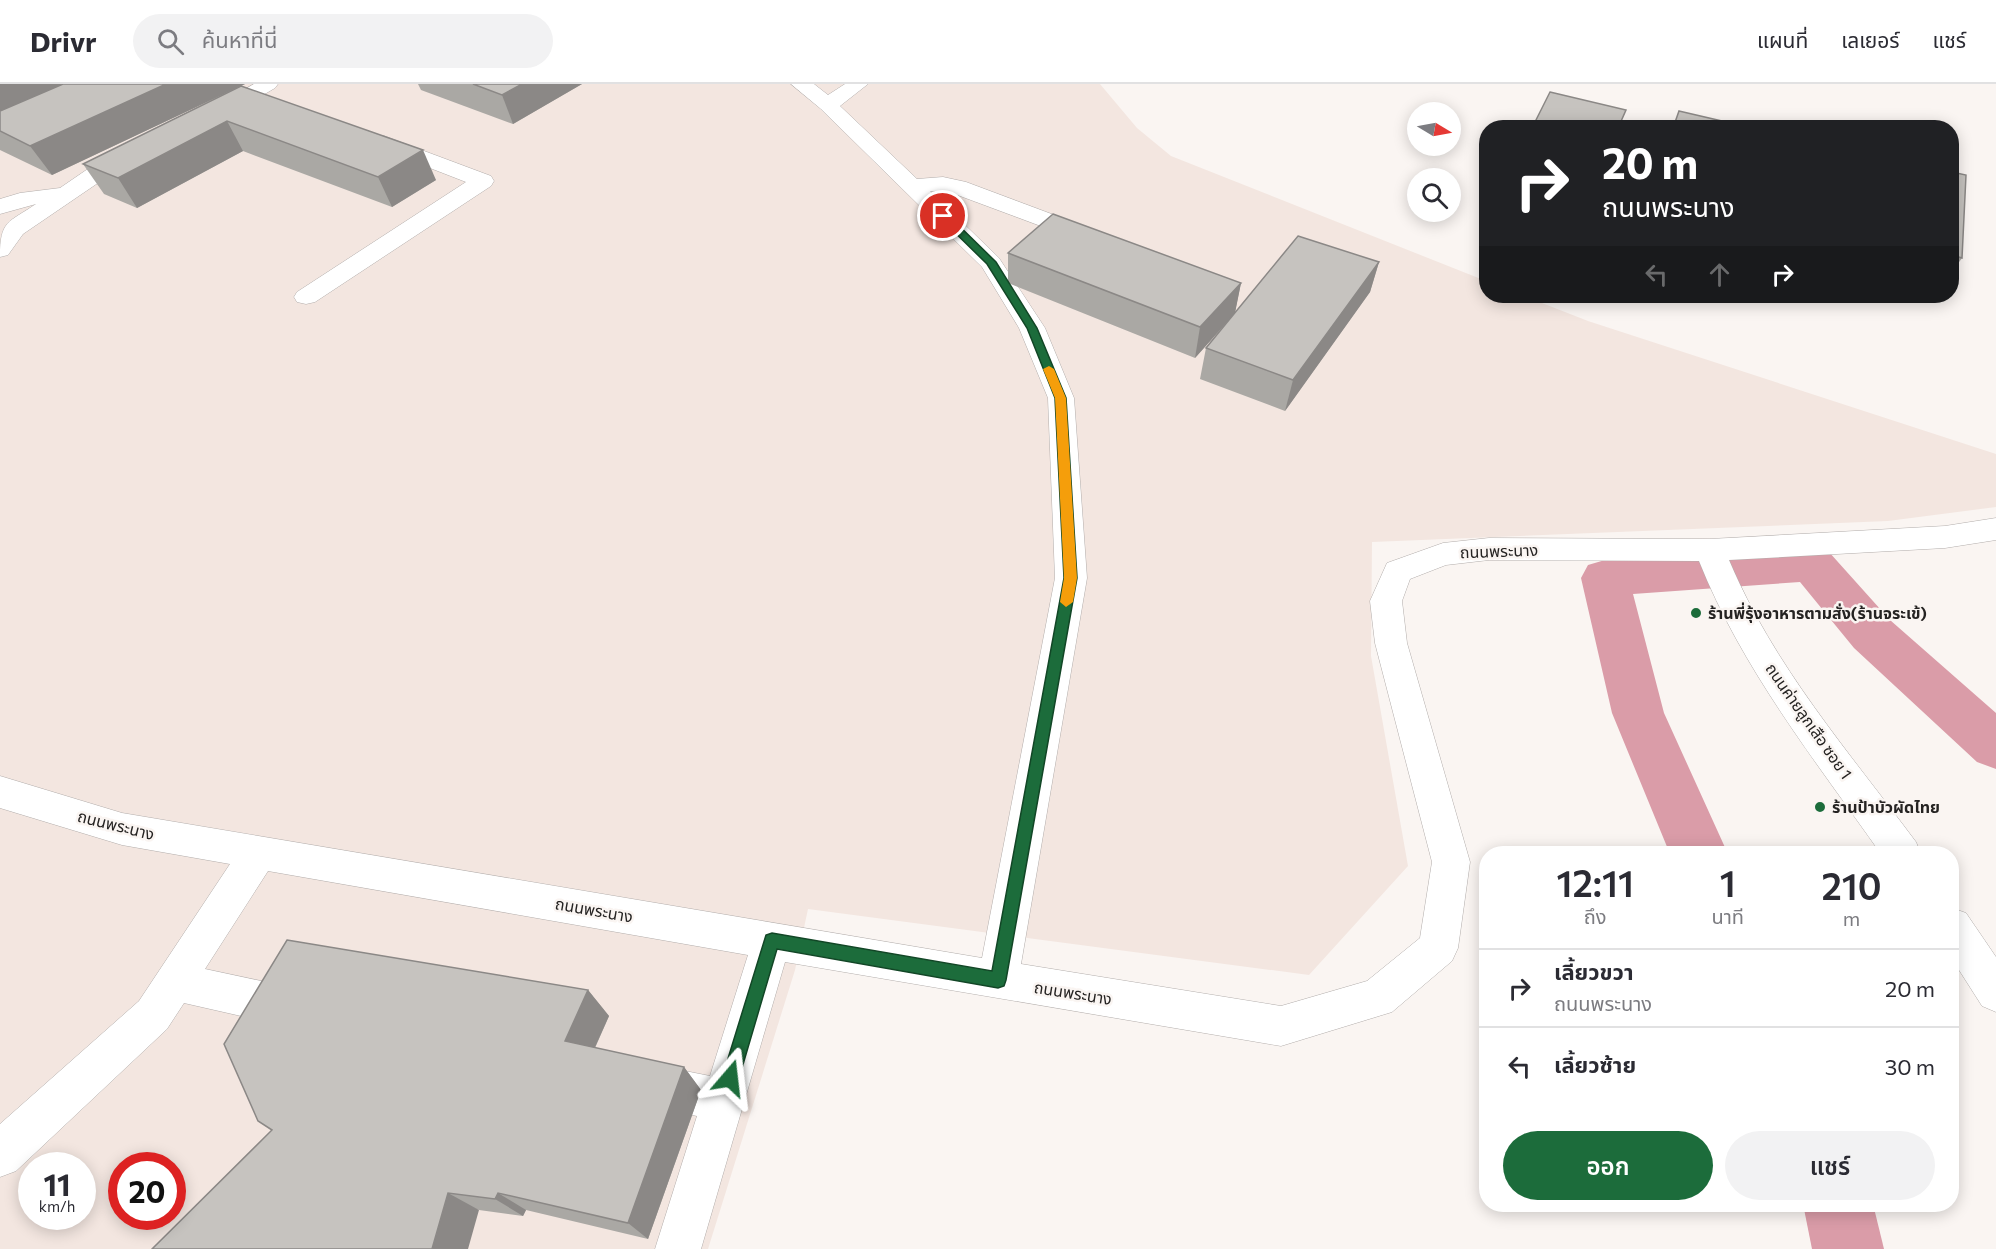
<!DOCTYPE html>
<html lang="th">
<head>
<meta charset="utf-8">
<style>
	:root { --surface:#fff; --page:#f2f2f3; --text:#2b2b33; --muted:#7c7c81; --line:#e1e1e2; --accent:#1c6c3b }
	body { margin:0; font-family:Commissioner,"Noto Sans Thai",sans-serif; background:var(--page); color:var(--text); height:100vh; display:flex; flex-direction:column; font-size:22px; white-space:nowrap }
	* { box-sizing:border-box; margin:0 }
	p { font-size:20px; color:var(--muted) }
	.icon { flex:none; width:33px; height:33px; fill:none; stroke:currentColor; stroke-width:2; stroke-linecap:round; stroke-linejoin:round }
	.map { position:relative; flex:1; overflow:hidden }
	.details { position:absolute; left:1479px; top:762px; width:480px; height:366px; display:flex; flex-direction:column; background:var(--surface); border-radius:24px; box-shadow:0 3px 15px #0003 }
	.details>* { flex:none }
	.banner { position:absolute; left:1479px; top:36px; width:480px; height:183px; border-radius:24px; box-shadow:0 3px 15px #0003; background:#202124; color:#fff; overflow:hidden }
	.needle { width:39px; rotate:100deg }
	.tools { position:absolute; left:1407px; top:18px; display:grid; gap:12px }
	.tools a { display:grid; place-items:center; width:54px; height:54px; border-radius:50%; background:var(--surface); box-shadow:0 3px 15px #0003; font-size:30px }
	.speed { position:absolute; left:18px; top:1068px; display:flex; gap:12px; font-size:30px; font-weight:700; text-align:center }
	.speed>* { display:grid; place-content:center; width:78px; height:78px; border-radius:50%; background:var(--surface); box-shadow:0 3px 15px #0003; line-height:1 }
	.speed small { font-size:15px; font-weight:400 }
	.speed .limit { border:9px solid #d22; background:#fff; color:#111 }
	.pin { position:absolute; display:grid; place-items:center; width:51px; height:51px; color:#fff; margin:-26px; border:3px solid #fff; border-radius:50%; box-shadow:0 2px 6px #0007 }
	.me { position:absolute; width:66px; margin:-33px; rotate:17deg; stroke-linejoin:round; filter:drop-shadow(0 0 4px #0008) }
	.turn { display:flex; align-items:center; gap:21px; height:126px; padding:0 24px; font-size:27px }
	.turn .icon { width:78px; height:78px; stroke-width:2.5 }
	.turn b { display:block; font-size:42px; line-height:51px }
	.lanes { display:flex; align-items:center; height:57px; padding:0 24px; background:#0003; justify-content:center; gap:30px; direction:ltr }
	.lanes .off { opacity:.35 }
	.eta { display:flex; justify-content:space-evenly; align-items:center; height:102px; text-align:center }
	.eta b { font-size:36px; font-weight:600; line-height:42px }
	.action { display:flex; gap:12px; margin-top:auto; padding:12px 24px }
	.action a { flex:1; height:69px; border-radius:36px; background:var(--accent); color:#fff; font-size:24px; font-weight:600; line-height:69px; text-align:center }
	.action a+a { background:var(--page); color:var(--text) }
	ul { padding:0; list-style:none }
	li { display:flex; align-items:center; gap:18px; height:78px; padding:0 24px; border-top:2px solid var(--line) }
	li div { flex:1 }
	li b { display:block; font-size:22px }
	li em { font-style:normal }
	header { display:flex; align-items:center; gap:36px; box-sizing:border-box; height:84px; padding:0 30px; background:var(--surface); border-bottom:2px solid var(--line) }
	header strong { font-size:28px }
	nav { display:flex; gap:33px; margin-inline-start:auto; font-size:21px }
	.search { width:420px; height:54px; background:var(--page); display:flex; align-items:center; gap:15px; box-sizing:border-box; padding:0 21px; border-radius:33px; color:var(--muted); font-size:22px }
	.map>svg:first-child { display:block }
	.built { fill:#f3e6e0; fill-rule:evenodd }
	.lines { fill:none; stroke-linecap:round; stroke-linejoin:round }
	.canal { fill:#da9ca8; fill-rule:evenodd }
	.minor-casing { stroke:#b2adab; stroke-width:1 }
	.minor { fill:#fff; fill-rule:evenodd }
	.wall { fill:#aaa8a4 }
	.shaded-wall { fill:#8b8886 }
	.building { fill:#c6c3bf; stroke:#8b8886; stroke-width:1.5 }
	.route { fill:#1c6c3b; stroke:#124626; stroke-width:1.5 }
	.slow { fill:#f59e0b }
	.poi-dot { fill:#1c6c3b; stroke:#faf5f2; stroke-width:2 }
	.labels { text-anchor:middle; stroke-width:5; stroke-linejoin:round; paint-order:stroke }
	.street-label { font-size:16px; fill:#252322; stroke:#faf5f2 }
	.poi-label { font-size:16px; font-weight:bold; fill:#252322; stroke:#faf5f2; text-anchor:start }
</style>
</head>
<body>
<header>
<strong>Drivr</strong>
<div class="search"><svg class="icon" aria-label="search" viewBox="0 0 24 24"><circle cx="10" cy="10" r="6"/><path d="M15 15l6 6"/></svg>ค้นหาที่นี่</div>
<nav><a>แผนที่</a><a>เลเยอร์</a><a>แชร์</a></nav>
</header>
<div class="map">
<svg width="1996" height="1165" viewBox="0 0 1996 1165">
	<rect width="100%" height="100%" fill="#faf5f2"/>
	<path class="built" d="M0,0H1100L1137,44L1171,72L1486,197V212H1524L1588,237L1996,370V423L1888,437L1372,458L1371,572L1408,782L1309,891L808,825L795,886L708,1165H0ZM32,1082H82V1132H32ZM122,1082H172V1132H122Z"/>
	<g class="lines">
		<g class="canal">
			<path d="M1812,462L1829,468L1890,536L1996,629V685L1977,678L1854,564L1800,498L1633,510L1664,629L1728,770H1670L1612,629L1581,494L1588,481L1605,476Z"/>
			<path d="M1803,1120H1873L1884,1165H1812Z"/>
		</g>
		<defs>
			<g id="minor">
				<path d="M254,0H278L275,4L225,33L218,35L211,33L208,29L211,25Z"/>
				<path d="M791,0H814L828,11L845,0H868L840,22L917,95L943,93L966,98L1097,147L1101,152L1097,157L1089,159L1081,157L952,109L930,107L999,174L1045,244L1074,314L1087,494L1021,880L1281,922L1367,897L1420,854L1432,778L1375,559L1370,517L1387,479L1443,459L1489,454L1710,455L1945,442L1996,434V456L1945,464L1729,476C1773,581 1849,668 1916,758L1921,770H1881C1815,676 1742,585 1699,477L1489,476L1446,481L1410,495L1402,517L1407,559L1470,778L1458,864L1452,877L1392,928L1281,962L785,878L701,1165H655L697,1032L655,1023L640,1017L634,1002L640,987L655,981L710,992L748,871L268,787L205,885L294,904L308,910L314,924L308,938L294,944L184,919L167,945L16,1087L0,1093V1040L139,917L230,780L122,761L0,724V692L122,729L982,874L1055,494L1048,314L1019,244L982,183L821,25Z"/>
				<path d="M384,52L491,92L494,97L491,102L315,218L306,220L297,218L294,213L297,208L466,98L376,63L373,58L376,53Z"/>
				<path d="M131,65L139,66L142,71L139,76L114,88L23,150L8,171L0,173C0,136 8,139 36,120L0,130V115L20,109L60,104L98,78Z"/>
				<path d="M1952,824L1966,829L1996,873V928L1982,922L1952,875Z"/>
			</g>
		</defs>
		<use href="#minor" class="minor-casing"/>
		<use href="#minor" class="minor"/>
	</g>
	<g class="wall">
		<path d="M0,0H245L241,2L436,96L392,123L243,67L137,124L104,110L83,80L222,11L52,91L0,66Z"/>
		<path d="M418,0H582L513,40L421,6Z"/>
		<path d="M1952,88L1962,174L1952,188Z"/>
		<path d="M1008,169L1241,199L1235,228L1379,178L1370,208L1285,327L1200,295L1206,264L1230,235L1195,274L1008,199Z"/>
		<path d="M588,906L609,932L595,964L684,983L701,1006L648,1155L526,1126L523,1132L479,1126L272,1046Z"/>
	</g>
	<g class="shaded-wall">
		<path d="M0,0H70L0,30Z"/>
		<path d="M166,0H245L52,91L30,62Z"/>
		<path d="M522,0H582L513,40L502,11Z"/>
		<path d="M227,37L243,67L137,124L118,94Z"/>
		<path d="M423,66L436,96L392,123L378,93Z"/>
		<path d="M1379,178L1370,208L1285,327L1293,296Z"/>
		<path d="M1241,199L1235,229L1195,274L1200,243Z"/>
		<path d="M588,906L609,932L587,981L565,957Z"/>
		<path d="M684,983L701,1006L648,1155L628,1139Z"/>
		<path d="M448,1109L479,1126L468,1165H432Z"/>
		<path d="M498,1109L526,1126L523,1132L495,1115Z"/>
	</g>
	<g class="building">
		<path d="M63,0H166L30,62L0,47V27Z"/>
		<path d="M473,0H522L502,11Z"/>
		<path d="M241,2L423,66L378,93L227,37L118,94L83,80Z"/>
		<path d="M1550,8L1626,26L1618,44H1532Z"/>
		<path d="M1679,27L1752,44H1673Z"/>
		<path d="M1952,88L1966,91L1962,174L1952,171Z"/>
		<path d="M1053,130L1241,199L1200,243L1008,169Z"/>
		<path d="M1298,152L1379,178L1293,296L1206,264Z"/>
		<path d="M287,856L588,906L565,957L684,983L628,1139L498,1109L495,1115L448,1109L432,1165H152L272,1046L258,1037L224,960Z"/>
	</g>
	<path class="route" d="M940,130H947L996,178L1037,244L1066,314L1077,494L1006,896L1004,902L998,904L777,865L739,994L737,1000L730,1002L724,1000L722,994L766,851L772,849L992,887L1064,494L1055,314L1027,244L987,180L940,134Z"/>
	<path class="slow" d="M1049,282L1054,285L1066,314L1077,494L1073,518L1066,523L1060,518L1064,494L1055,314L1043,285Z"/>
	<g class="poi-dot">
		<circle cx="1696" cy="529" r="6"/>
		<circle cx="1820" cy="723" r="6"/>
	</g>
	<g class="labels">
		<g class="street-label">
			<text transform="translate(1499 467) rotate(-2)" y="6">ถนนพระนาง</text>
			<text transform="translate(1809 637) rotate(55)" y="6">ถนนค่ายลูกเสือ ซอย 1</text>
			<text transform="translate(116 741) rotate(14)" y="6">ถนนพระนาง</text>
			<text transform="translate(594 826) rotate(10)" y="6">ถนนพระนาง</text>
			<text transform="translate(1073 909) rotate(9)" y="6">ถนนพระนาง</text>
		</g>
		<g class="poi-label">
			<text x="1708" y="535">ร้านพี่รุ้งอาหารตามสั่ง(ร้านจระเข้)</text>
			<text x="1832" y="729">ร้านป้าบัวผัดไทย</text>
		</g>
	</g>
</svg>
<div class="tools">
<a><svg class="needle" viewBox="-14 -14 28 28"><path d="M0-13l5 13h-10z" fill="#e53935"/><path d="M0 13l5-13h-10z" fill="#7c7c81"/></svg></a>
<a><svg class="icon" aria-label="search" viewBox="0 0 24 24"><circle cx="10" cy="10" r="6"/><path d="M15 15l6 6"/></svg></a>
</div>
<div class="speed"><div>11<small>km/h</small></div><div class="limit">20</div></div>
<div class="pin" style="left:943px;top:132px;background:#d93025"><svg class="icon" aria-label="arrive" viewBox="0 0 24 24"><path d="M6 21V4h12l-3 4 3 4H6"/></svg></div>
<svg class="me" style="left:730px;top:994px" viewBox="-20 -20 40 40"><path d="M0-17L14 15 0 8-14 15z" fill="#1c6c3b" stroke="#fff" stroke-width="4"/></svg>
<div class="banner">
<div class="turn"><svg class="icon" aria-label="right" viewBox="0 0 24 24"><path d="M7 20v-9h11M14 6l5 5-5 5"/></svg><div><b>20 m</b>ถนนพระนาง</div></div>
<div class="lanes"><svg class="icon off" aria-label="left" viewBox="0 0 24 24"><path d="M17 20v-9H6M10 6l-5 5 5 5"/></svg><svg class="icon off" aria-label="ahead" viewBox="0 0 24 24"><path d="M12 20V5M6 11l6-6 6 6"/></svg><svg class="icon" aria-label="right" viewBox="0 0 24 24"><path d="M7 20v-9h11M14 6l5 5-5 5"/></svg></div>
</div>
<section class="details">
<div class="eta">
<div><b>12:11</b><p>ถึง</p></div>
<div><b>1</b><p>นาที</p></div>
<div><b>210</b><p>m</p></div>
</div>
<ul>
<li><svg class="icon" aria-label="right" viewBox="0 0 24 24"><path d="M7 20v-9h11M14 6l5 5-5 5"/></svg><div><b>เลี้ยวขวา</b><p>ถนนพระนาง</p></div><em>20 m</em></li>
<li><svg class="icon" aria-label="left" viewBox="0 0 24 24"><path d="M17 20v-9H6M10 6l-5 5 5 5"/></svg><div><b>เลี้ยวซ้าย</b></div><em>30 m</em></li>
</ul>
<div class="action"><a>ออก</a><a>แชร์</a></div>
</section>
</div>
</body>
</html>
